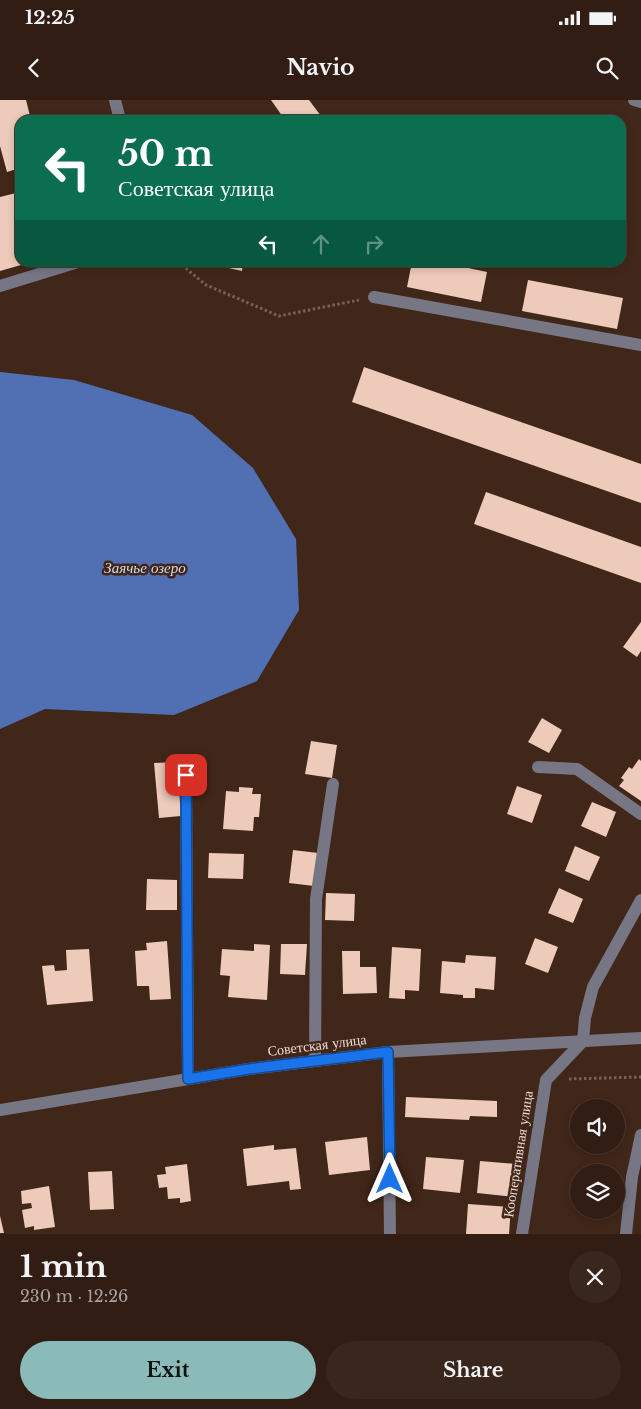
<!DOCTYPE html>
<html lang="en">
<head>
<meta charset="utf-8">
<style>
	:root { --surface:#311d13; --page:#39261c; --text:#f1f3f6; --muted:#a8a2a0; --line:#4c3b33; --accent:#8bbbb9 }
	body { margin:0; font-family:"Libre Baskerville",serif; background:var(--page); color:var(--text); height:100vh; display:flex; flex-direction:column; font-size:19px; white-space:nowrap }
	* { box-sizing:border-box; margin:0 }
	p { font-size:16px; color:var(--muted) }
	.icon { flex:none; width:28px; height:28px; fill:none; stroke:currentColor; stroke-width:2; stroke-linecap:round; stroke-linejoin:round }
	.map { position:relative; height:1134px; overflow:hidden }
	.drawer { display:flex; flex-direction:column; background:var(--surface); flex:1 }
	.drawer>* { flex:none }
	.banner { position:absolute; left:15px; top:15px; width:611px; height:152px; border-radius:15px; box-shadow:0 2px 8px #0003,0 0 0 1px var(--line); background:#0b6e4f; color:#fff; overflow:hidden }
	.fabs { position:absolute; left:570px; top:999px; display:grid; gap:10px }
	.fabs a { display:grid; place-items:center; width:55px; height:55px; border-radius:50%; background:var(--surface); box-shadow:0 2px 8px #0003,0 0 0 1px var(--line); font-size:25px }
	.pin { position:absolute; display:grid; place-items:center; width:42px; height:42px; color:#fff; margin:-21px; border-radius:10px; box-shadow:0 2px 8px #0006 }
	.me { position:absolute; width:55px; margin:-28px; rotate:0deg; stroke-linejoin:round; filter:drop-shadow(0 0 4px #0008) }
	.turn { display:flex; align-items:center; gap:18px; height:105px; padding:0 20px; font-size:22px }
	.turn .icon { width:65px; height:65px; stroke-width:2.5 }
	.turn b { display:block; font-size:35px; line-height:42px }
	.lanes { display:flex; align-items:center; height:48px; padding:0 20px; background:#0003; justify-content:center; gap:25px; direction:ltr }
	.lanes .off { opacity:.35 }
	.round { display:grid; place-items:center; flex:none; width:52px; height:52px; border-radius:26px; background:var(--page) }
	.head { display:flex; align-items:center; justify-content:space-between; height:85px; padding:0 20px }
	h1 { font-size:30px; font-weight:700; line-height:38px }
	.primary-button { display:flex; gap:10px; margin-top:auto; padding:10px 20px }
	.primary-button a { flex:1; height:58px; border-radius:30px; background:var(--accent); color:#111; font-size:20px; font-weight:700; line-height:58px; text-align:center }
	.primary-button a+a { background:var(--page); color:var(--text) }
	.status { display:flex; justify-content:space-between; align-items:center; height:35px; padding:0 25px; background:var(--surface); direction:ltr }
	.status svg { height:14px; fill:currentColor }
	header { display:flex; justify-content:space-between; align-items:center; height:65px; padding:0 20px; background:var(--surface); font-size:22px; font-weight:700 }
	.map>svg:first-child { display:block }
	.water { fill:#516fb3 }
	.building { fill:#edcab9 }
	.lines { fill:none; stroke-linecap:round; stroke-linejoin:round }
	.path { stroke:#796255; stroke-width:3; stroke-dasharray:2.5 2.5; stroke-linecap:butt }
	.minor { stroke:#777684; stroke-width:12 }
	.route-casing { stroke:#114b97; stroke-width:12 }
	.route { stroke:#1a73e8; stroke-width:9 }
	.labels { text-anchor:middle; stroke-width:5; stroke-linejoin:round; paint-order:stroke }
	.street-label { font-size:14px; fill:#eddbd2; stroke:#412719 }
	.water-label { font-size:15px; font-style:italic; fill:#d0daed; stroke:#412719 }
</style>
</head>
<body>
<div class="status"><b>12:25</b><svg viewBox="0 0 49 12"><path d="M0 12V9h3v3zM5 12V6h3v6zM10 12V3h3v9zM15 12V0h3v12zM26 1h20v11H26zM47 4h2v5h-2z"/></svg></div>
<header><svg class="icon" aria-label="back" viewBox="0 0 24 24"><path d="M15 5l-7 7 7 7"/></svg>Navio<svg class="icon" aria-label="search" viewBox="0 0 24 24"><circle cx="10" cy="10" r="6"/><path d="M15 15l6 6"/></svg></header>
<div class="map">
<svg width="641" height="1134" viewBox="0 0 641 1134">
	<rect width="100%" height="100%" fill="#412719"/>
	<path class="water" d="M0,272L74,280L192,315L253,368L296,439L299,510L257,581L174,615L45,609L0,629Z"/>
	<g class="building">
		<path d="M0,0H26L31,20H20V68L7,72L0,46Z"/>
		<path d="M271,0H309L324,20H285Z"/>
		<path d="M20,92V162L28,163L0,171V97Z"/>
		<path d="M202,162H243L242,171Z"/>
		<path d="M412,162H440L487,172L481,202L407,187Z"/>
		<path d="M528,180L623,198L617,229L522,211Z"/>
		<path d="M364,267L641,364V403L352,302Z"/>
		<path d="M486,392L641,447V483L474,424Z"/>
		<path d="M641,522V551L637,557L623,547Z"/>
		<path d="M542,618L562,630L549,653L528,642Z"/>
		<path d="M311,641L337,645L332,678L305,674Z"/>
		<path d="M639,659L641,661V701L619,686L624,680L621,678L629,667L632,669Z"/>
		<path d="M177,662L181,716L159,718L154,663Z"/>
		<path d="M517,686L542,695L532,723L507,714Z"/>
		<path d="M239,687L253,688L252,694H261L259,717H254L253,731L223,729L226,691L239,692Z"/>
		<path d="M592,702L616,712L606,737L581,726Z"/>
		<path d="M575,746L600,757L589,781L565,771Z"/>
		<path d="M293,750L318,753L314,786L289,783Z"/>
		<path d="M209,753L244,754L243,779L208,778Z"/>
		<path d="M147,779L177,780V810H146Z"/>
		<path d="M559,788L583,799L573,823L548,813Z"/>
		<path d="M326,793L355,794L354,821L325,820Z"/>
		<path d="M535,838L558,847L548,873L525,864Z"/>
		<path d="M167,841L171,899L150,900L149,886H137L135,851L147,850L146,843Z"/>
		<path d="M254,844L270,845L267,900L228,897L230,876L220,875L222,849L254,851Z"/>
		<path d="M281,844H307L305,875L280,874Z"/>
		<path d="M392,847L421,849L419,891L405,890V899L389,898Z"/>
		<path d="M89,849L93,901L47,905L42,866L54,865L55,871L67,870L66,850Z"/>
		<path d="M342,851H360V867H376L377,893L343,894Z"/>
		<path d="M466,855L496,857L494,890L475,888V898H463V895L440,893L442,861L465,863Z"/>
		<path d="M406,997L497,1001V1017L470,1016L469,1020L405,1017Z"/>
		<path d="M367,1037L370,1070L329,1075L325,1042Z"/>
		<path d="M274,1045V1050L296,1048L301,1089L290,1090L289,1081L247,1086L243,1049Z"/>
		<path d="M426,1057L464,1060L460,1093L423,1089Z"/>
		<path d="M480,1061L517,1064L514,1097L477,1093Z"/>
		<path d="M187,1064L191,1101L180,1103V1098L168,1099L167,1087L159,1088L157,1075L166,1074L165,1067Z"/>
		<path d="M112,1071L114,1109L90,1110L88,1072Z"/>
		<path d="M49,1086L55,1127L34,1130V1126L25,1128L22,1110L32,1108L31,1103L22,1104L21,1091Z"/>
		<path d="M468,1104L511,1107L509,1134H466Z"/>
		<path d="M0,1116L4,1133H0Z"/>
	</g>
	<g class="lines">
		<g class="path">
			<path d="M178,162L206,185L279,216L359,200"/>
			<path d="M569,979L641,977"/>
		</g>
		<g class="minor">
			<path d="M115,0L120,20"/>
			<path d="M634,0L641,2"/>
			<path d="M0,186L78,162"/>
			<path d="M374,197L641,245"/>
			<path d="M538,667L577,669L641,714"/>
			<path d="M186,675L188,979"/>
			<path d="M388,952L390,1134"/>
			<path d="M315,961L316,799L333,684"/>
			<path d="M0,1010L249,969L388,952L641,938"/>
			<path d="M522,1134L546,980L583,941L585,918L593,887L641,800"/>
			<path d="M626,1134L632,1077L641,1035"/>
		</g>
	</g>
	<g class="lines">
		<defs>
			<path id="route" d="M186,675L188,979L249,969L388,952L390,1079"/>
		</defs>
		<use href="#route" class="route-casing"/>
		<use href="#route" class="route"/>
	</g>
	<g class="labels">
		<g class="street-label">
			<text transform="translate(317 945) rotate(-7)" y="5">Советская улица</text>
			<text transform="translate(518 1054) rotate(-81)" y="5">Кооперативная улица</text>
		</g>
		<g class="water-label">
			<text x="145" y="473">Заячье озеро</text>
		</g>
	</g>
</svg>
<div class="fabs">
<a><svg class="icon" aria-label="sound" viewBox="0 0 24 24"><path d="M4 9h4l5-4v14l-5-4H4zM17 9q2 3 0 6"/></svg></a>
<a><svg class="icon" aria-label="layers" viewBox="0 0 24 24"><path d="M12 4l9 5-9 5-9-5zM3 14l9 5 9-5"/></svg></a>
</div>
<div class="pin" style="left:186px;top:675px;background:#d93025"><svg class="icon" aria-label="arrive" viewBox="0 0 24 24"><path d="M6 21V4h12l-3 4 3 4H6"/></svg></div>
<svg class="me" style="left:390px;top:1079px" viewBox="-20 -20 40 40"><path d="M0-17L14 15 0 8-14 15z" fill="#1a73e8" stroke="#fff" stroke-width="4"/></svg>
<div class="banner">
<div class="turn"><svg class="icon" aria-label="left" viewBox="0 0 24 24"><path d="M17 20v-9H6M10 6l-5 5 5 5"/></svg><div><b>50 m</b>Советская улица</div></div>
<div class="lanes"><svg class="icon" aria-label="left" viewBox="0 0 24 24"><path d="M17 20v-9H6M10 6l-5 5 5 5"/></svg><svg class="icon off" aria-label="ahead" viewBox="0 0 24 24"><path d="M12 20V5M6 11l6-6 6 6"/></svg><svg class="icon off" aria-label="right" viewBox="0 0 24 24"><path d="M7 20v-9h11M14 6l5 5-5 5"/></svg></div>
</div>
</div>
<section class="drawer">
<div class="head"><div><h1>1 min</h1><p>230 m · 12:26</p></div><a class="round"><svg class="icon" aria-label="close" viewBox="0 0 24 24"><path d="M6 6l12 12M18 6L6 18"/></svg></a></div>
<div class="primary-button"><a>Exit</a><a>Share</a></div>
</section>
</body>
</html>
